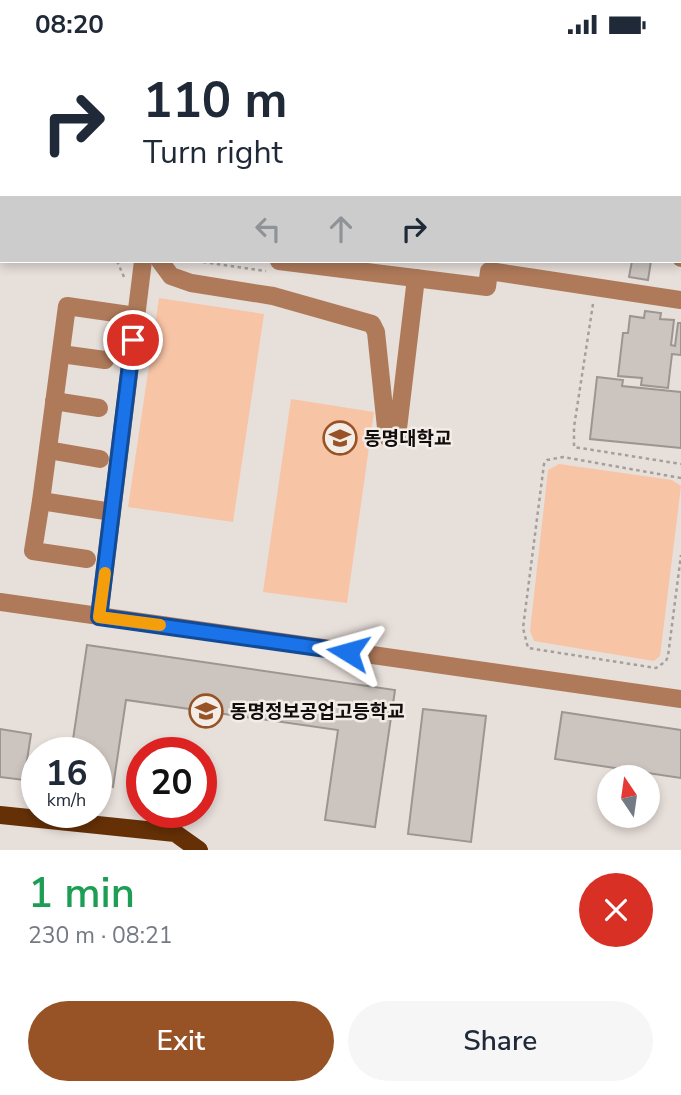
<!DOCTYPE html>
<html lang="en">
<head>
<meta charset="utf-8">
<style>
	:root { --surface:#fff; --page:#f6f6f7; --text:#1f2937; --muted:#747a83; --accent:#975325 }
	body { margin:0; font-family:"Nunito Sans","Noto Sans KR",sans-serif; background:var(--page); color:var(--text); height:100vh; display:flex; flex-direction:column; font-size:26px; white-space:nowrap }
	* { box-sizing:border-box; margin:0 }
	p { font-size:23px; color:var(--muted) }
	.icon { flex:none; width:38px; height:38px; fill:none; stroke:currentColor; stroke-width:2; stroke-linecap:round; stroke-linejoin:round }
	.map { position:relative; height:801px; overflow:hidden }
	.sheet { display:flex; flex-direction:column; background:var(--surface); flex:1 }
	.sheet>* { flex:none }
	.hud { position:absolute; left:0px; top:0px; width:682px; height:214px; box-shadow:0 4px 10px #0003; background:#fff; color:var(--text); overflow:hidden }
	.needle { width:46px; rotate:347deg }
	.tools { position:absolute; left:597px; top:716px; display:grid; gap:14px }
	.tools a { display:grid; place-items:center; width:63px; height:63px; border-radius:50%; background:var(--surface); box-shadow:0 4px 10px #0003; font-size:35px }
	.speed { position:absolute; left:21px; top:688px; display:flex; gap:14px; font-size:35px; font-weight:700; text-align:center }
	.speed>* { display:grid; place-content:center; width:91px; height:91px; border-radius:50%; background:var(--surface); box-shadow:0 4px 10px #0003; line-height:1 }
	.speed small { font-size:18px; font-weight:400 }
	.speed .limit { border:10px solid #d22; background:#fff; color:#111 }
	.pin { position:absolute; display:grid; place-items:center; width:60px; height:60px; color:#fff; margin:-30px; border:4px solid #fff; border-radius:50%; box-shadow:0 2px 7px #0007 }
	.me { position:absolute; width:77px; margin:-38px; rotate:278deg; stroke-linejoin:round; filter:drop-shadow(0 0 5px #0008) }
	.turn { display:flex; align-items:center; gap:24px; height:147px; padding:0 28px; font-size:32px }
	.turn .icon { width:91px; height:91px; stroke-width:2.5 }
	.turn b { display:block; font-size:49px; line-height:60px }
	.lanes { display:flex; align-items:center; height:66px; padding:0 28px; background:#0003; justify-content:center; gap:35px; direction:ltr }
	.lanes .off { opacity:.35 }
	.round { display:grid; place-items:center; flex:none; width:74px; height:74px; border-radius:37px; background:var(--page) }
	.summary { display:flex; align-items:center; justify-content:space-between; height:119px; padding:0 28px }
	h1 { font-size:42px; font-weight:600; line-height:52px; color:#1e9e55 }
	.primary-button { display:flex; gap:14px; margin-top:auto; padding:14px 28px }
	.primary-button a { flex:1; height:80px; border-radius:42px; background:var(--accent); color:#fff; font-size:28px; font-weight:600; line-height:80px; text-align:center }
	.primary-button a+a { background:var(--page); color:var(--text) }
	.status { display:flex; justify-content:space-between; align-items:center; height:49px; padding:0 35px; background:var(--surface); direction:ltr }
	.status svg { height:19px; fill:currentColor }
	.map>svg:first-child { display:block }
	.green { fill:#f8c4a6 }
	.building { fill:#cbc4bf; stroke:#9d9591; stroke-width:2 }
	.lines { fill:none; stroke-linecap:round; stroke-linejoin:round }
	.path { stroke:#a59f9b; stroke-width:2.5; stroke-dasharray:3.5 3.5; stroke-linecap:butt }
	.minor { stroke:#af7a5a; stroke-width:18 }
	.major { stroke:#653006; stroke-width:18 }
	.route-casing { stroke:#114b97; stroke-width:18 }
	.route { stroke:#1a73e8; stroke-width:12 }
	.slow { stroke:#f59e0b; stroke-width:12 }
	.labels { text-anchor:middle; stroke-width:5; stroke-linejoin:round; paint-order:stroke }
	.poi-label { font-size:19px; font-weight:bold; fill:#100d0c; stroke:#f4ece7; text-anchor:start }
</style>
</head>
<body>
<div class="status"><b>08:20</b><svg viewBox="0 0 49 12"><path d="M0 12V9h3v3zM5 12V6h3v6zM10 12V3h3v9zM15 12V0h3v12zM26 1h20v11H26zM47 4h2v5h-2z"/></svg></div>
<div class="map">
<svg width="681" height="801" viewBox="0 0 681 801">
	<rect width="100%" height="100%" fill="#e7dfda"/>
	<g class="green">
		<path d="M180,0H283L295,2H180Z"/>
		<path d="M159,249L264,265L233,473L128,458Z"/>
		<path d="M291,350L374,363L347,554L263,543Z"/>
		<path d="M559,415L672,431L681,437L660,607L654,612L534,592L530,582L548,421Z"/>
	</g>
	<g class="building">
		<path d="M411,0H484V2Z"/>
		<path d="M484,0H523L484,2Z"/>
		<path d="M632,212H651L648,231L629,228Z"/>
		<path d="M645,262L661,264L660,270L674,271L671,296L675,297L678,274H681V306L672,305L668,339L641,336L642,329L618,327L623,284H628L630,267L644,269Z"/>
		<path d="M597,328L623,331L622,337L681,343V399L590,390Z"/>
		<path d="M87,596L395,641L375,778L325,771L338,681L126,651L113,738L96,735V704H71Z"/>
		<path d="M423,660L486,667L471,793L408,785Z"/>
		<path d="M562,663L681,681V729L555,710Z"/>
		<path d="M0,680L31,685L24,731L0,728Z"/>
	</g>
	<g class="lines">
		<g class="path">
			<path d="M360,0L366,2"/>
			<path d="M342,2L346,0"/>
			<path d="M117,212L124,228"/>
			<path d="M196,212L266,222"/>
			<path d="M593,255L574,378V398L681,415"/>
			<path d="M681,429L563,408L547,411L544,415L523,579L528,599L656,619L666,612L668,607L681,506"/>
		</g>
		<g class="minor">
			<path d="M590,0L591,2"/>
			<path d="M66,2V0"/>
			<path d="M111,2V0"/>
			<path d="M137,2V0"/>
			<path d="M172,2V0"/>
			<path d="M0,148L2,149"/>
			<path d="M0,179H2"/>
			<path d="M681,208V209"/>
			<path d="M160,212L171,227L191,234L273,247L372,275L376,283L387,388H397L416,229"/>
			<path d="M279,212L487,238L489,222L681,251"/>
			<path d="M61,305L105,311"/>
			<path d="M54,352L99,359"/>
			<path d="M48,401L100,410"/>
			<path d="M41,452L33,502L87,510"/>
			<path d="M112,463L41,452L67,257L136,267"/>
			<path d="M0,553L681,650"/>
			<path d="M99,568L143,212"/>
		</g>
		<path class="major" d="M0,766L175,784L199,801"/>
	</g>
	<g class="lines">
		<defs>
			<path id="route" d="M133,291L99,568L348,603"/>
		</defs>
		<use href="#route" class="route-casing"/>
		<use href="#route" class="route"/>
		<path class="slow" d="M105,524L99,568L160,576"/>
	</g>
	<defs>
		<symbol id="university-ring" viewBox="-11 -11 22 22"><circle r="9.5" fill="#f4ece7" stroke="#975325" stroke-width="1.5"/><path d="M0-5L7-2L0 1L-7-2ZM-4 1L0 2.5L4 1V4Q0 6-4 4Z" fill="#975325"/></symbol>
		<symbol id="school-ring" viewBox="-11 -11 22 22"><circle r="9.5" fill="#f4ece7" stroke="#975325" stroke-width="1.5"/><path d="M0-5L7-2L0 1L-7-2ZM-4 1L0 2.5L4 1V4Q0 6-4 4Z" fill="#975325"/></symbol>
	</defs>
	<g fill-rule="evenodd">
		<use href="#university-ring" x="321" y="370" width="38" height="38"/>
		<use href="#school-ring" x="187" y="643" width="38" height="38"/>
	</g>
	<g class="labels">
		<g class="poi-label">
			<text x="364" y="396">동명대학교</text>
			<text x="230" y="669">동명정보공업고등학교</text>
		</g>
	</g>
</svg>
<div class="tools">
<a><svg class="needle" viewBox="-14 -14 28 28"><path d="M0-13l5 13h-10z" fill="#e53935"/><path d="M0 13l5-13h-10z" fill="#747a83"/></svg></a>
</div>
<div class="speed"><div>16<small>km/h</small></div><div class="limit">20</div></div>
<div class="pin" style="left:133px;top:291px;background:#d93025"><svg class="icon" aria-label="arrive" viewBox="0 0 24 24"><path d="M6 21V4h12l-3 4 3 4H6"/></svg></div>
<svg class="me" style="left:348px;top:603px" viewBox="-20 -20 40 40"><path d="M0-17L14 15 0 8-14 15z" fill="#1a73e8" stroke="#fff" stroke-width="4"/></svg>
<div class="hud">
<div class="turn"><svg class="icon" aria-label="right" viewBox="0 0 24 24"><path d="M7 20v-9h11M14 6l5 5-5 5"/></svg><div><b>110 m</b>Turn right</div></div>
<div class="lanes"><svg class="icon off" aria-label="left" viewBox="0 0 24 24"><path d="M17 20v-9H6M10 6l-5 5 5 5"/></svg><svg class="icon off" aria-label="ahead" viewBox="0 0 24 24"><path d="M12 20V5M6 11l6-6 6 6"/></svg><svg class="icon" aria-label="right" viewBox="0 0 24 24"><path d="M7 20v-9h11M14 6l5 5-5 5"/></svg></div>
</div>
</div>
<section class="sheet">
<div class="summary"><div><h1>1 min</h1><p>230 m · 08:21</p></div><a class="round" style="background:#d93025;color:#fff"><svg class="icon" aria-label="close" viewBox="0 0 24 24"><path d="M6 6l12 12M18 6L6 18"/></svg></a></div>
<div class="primary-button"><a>Exit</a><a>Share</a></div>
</section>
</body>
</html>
